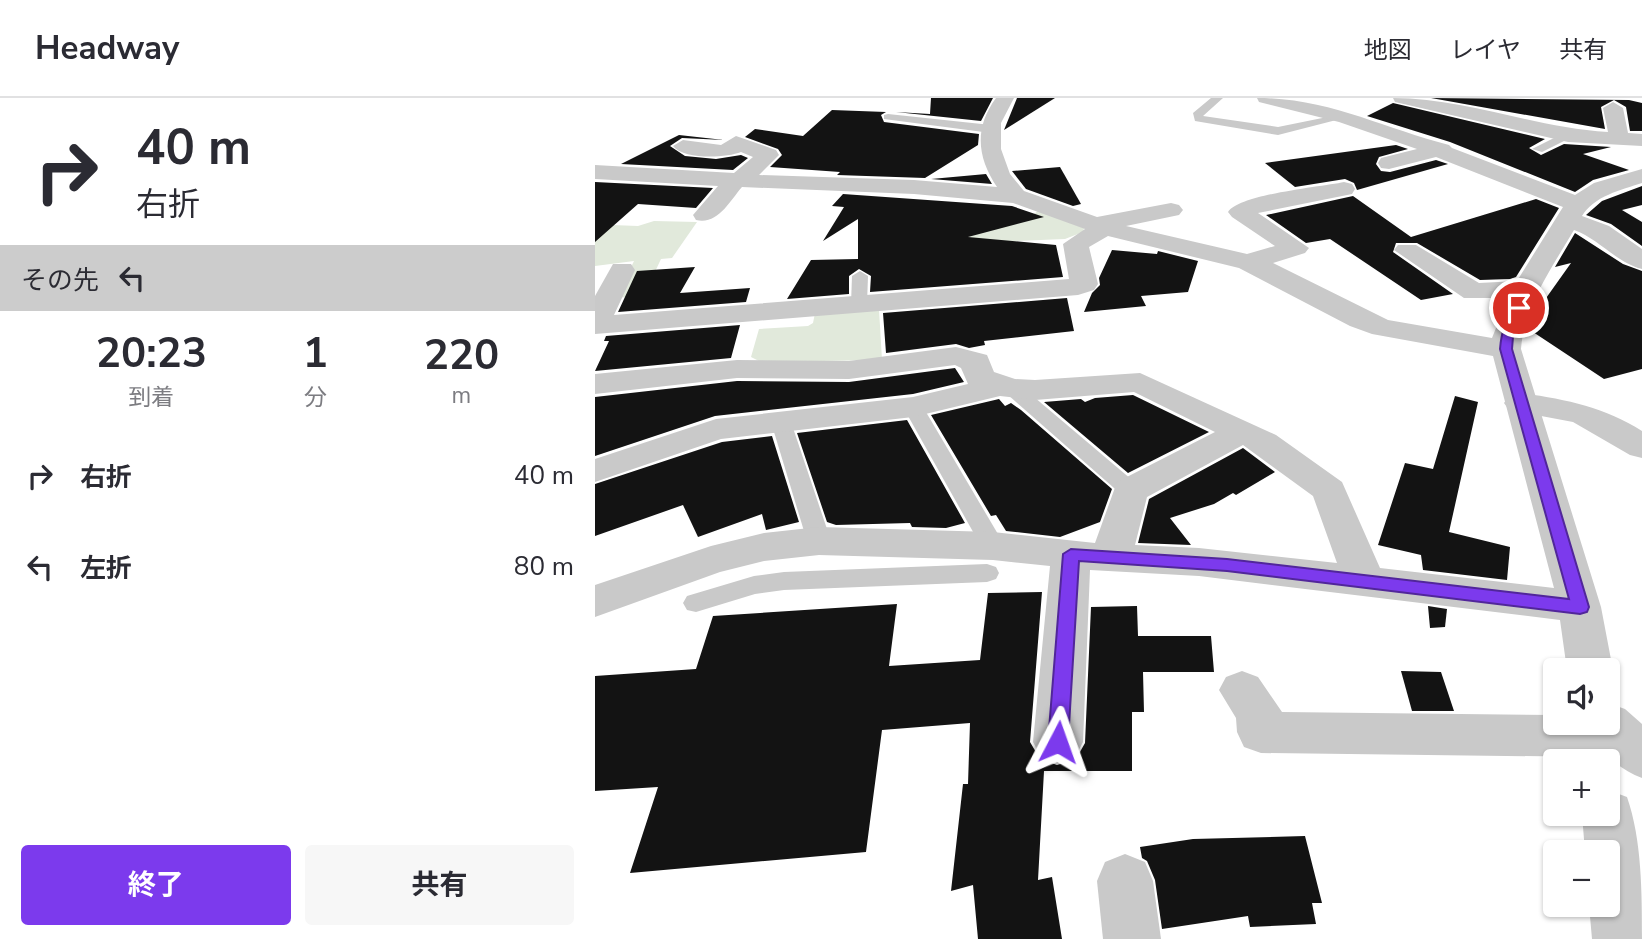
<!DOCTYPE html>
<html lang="ja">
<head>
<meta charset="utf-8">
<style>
	:root { --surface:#fff; --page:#f7f7f7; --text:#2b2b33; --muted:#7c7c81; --line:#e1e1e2; --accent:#7c3aed }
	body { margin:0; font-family:"Nunito Sans","Noto Sans JP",sans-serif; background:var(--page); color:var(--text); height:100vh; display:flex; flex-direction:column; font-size:26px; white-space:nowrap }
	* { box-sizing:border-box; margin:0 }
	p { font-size:23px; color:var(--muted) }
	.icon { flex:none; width:38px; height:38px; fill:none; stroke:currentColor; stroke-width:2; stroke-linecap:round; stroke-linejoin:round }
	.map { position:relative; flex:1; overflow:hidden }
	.drawer { display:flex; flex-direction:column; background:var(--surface); width:595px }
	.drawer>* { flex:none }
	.top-card { background:#fff; color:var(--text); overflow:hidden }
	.buttons { position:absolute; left:948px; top:560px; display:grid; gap:14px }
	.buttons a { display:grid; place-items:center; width:77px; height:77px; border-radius:7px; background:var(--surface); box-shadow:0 2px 5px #0004; font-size:35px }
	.pin { position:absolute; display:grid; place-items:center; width:60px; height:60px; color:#fff; margin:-30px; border:4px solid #fff; border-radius:50%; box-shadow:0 2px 7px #0007 }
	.me { position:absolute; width:77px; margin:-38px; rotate:4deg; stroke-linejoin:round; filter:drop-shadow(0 0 5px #0008) }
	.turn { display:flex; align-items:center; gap:24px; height:147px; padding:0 21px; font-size:32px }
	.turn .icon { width:91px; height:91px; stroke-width:2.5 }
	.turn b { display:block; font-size:49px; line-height:60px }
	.then { display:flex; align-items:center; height:66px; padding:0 21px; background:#0003; gap:14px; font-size:26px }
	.eta { display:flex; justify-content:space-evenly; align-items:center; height:119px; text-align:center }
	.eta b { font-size:42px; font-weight:700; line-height:49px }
	.button { display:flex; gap:14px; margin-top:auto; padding:14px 21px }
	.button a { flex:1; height:80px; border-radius:7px; background:var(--accent); color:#fff; font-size:28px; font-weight:700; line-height:80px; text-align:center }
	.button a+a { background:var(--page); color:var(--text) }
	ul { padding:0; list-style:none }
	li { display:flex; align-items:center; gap:21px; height:91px; padding:0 21px }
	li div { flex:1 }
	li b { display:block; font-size:26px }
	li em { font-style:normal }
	header { display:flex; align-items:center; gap:42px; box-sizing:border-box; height:98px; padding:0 35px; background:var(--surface); border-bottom:2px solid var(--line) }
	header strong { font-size:33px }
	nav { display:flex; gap:38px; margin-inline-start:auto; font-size:24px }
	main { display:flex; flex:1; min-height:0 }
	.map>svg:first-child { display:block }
	.green { fill:#e1e9db }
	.building { fill:#131313 }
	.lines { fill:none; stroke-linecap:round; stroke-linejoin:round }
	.service { fill:#c9c9c9; fill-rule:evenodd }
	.minor { fill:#c9c9c9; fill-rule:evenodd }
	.tertiary { fill:#c9c9c9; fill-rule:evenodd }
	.route { fill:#7c3aed; stroke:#51269a; stroke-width:2 }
</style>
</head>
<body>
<header>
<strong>Headway</strong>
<nav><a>地図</a><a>レイヤ</a><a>共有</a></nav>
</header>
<main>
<section class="drawer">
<div class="top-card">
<div class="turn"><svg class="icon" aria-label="right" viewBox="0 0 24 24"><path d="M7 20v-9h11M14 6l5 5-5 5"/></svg><div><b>40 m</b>右折</div></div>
<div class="then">その先<svg class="icon" aria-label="left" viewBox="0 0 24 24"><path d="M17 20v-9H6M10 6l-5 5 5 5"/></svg></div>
</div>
<div class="eta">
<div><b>20:23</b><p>到着</p></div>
<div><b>1</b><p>分</p></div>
<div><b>220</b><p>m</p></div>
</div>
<ul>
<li><svg class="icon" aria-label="right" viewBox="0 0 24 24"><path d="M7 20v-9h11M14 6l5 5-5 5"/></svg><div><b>右折</b></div><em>40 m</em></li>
<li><svg class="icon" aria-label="left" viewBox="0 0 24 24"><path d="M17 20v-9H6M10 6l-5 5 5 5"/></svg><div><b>左折</b></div><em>80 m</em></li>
</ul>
<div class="button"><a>終了</a><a>共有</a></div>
</section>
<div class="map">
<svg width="1047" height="841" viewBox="0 0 1047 841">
	<rect width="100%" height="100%" fill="#fff"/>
	<g class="green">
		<path d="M443,113L489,130L488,134L470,141L376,145L373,137L433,120Z"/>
		<path d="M59,123L102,124L77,160L66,161L58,178L91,182L86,194L21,200L39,163L0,168V142L17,127L43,128Z"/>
		<path d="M284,211L287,262L166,264L156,259L164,231L213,228L218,225L220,215Z"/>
	</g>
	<g class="building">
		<path d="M336,0H398L386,23L301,14L335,16Z"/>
		<path d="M422,0H460L409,32Z"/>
		<path d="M836,0L1034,2L1047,5V33H1035L1031,9L1019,2L1006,9L1010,31Z"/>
		<path d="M798,5L950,41L934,50L946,57L969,46L1016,49L988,56L1034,72L998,82L980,94L855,44L772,18Z"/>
		<path d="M237,12L291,14L286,17L289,24L384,36L383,47L330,80L242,77L245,74L175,69L187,57L183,51L150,39L160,31L208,38Z"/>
		<path d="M84,37L129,42L87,40L75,48L90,58L121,61L146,57L153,60L138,72L26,66Z"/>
		<path d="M801,47L813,51L784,59L781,66L786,73L795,74L841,62L853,66L762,92L759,85L750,81L700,89L670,65Z"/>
		<path d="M465,69L486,106L478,108L431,91L417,73Z"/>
		<path d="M391,76L397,86L336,81Z"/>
		<path d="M0,84L118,90L101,110L43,106L0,144Z"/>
		<path d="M1047,88V107L1027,112L1047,124V148L1016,126L991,117L1007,103Z"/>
		<path d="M248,96L417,108L449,119L373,139L461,147L468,179L275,194L276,178L264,171L254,178V196L192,201L216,162L263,161V121L228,143L249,109L237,108Z"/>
		<path d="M758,98L816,139L941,101L964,110L921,179L915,181L885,182L822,145H801L798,154L858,196L826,202L735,141L711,145L671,117Z"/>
		<path d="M980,135L1028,166L1047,173V271L1009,281L938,234L948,213L944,210L976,165L960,169Z"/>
		<path d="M517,152L562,156L563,153L603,163L593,194L546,198L551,208L489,214L497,195L505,187L504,180Z"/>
		<path d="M100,169L85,195L155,190L151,204L23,214L42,173Z"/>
		<path d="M472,200L479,233L389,243L390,247L374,250L361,246L291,255L288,215Z"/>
		<path d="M145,227L136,260L0,273L14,243H9L11,238Z"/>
		<path d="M360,270L369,284L318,296L120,318L0,358V299L142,283L254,284Z"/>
		<path d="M538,297L614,334L533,375L449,304L486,301L490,304L500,300Z"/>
		<path d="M860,298L883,304L854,434L915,449L912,482L828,472L826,457L783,447L810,365L838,371Z"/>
		<path d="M404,301L410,308L416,305L426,312L517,391L505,424L465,439L411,433L401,417L396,418L336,317Z"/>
		<path d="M312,322L370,425L351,430L317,429L315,425L241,427L232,424L202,335Z"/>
		<path d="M177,338L204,424L171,432L167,416L103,439L88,407L0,438V386L127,344Z"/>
		<path d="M648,350L680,374L641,397L638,395L619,406L575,420L596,447L543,445L554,401Z"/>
		<path d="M447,494L435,644L445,661L462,667L481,661L490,645L496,509L542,508L543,538H616L619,574H548L549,614H537V673H449L443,782L457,779L467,841H383L378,787L356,793L368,686H373L375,625L287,632L271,754L35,775L63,689L0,693V578L101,571L118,518L302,506L294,568L385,562L393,495Z"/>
		<path d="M833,508L852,511L850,529L835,530Z"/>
		<path d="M806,573L846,574L859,613H817Z"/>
		<path d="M710,738L727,805H717L721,826L655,829L653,818L567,831L560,782L552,763L547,760L545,749L598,741Z"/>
	</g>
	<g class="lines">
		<g class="service">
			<path d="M616,0H628L608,18L683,29L747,16L753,19L683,37L600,23L598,15Z"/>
			<path d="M293,16L396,27L402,31L396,35L289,21V17Z"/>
			<path d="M969,35L979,38L947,54L937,51Z"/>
			<path d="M265,173L273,178L272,206L264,211L256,206L257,178Z"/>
			<path d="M419,286L426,288L543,387L546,392L543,397H527L412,296L409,292Z"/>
			<path d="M318,303L328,309L410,448L406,454H390L386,448L308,309Z"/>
			<path d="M186,318L196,324L236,443L232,449H216L212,443L176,324Z"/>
			<path d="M392,466L401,469L404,475L401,481L392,484L189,492L160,496L101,514L92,512L88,505L92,498L159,478L189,474Z"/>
		</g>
		<g class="minor">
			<path d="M401,0H419L406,25V51L415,76L429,93L502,119L576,105L584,107L588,112L584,117L531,128L652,156L680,148L637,119L633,114C645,96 726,89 749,84L757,86L760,91L757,96L663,115L714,150L710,155L678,165L793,222L897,240L913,200H869L799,152L803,147H821L884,185L922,183L968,109L841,59L794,71L786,70L783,65L786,60L822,51L744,24L664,4L662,0C734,0 787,30 854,47L857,50L980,97L999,85L1047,71V85C1026,92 999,98 987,118L1014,128L1047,151V171C1022,165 1004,141 979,132C958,168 929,208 926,251L1006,509L1018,572L1013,581V572H972L965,522L604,478L495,472L488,644L480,659L463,665L446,659L438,644L455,468L398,462L224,457L169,463L125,474L0,519V487L116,448L169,435L224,429L398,434L500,445L522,384L620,334L539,294L440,302L405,298L318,319L126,341L0,384V361L121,321L318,299L373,286L366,270L360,267L254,281L142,280L0,296V276L142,262L254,263L361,249L392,257L399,274L420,281L440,282L545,275L681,337L747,384L785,470L959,490L898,258L777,236L755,228L644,170L513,138L494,149L503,186L499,192L483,197L0,236V198L18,166H36L40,172L19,217L474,181L468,146L490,131L418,105L319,96L147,89C134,104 123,127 101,122L98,117L123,88L0,81V67L139,75L158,59L146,54C131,60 89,62 78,48L88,42L126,47L141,38L181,52L184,57L164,77L319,82L402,89C382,59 379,30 401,0ZM648,347L718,398L742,465L604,450L540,447L552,399Z"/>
			<path d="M798,0C871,0 940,30 1013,34L1008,10L1018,4L1028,10L1033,35L1047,36V48L973,44L800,4Z"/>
			<path d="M647,573L663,579L687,614L961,617V625H1013V621L1021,623L1028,638L1021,653L1004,659L666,655L649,649L642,634L641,620L624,592L631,579Z"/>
			<path d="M1013,692L1032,699C1047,742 1047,795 1047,841H997L994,807H1013V754H990L987,716H1013Z"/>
			<path d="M530,756L550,764L558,783L566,841H508L502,783L510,764Z"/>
		</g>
		<g class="tertiary">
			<path d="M926,295C970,301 1010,309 1047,333V360L1035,357L978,324L914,312L909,305L914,298Z"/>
			<path d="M1013,605L1030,611L1047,626V680C1022,671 1001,649 989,625H1013Z"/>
		</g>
	</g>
	<path class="route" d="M924,207L930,210L918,239L917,251L994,509L992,514L985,516L632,473L484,463L473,644L470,650L463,653L456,650L453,644L468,456L476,451L632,461L974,501L905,251C906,238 911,213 924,207Z"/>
</svg>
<div class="buttons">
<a><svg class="icon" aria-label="sound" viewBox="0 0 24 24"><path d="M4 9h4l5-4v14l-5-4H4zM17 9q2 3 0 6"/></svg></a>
<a>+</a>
<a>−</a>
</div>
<div class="pin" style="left:924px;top:210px;background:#d93025"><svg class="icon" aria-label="arrive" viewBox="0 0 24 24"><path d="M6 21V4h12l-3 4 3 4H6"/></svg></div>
<svg class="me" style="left:463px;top:644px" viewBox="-20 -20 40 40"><path d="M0-17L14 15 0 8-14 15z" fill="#7c3aed" stroke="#fff" stroke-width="4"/></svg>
</div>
</main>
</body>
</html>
